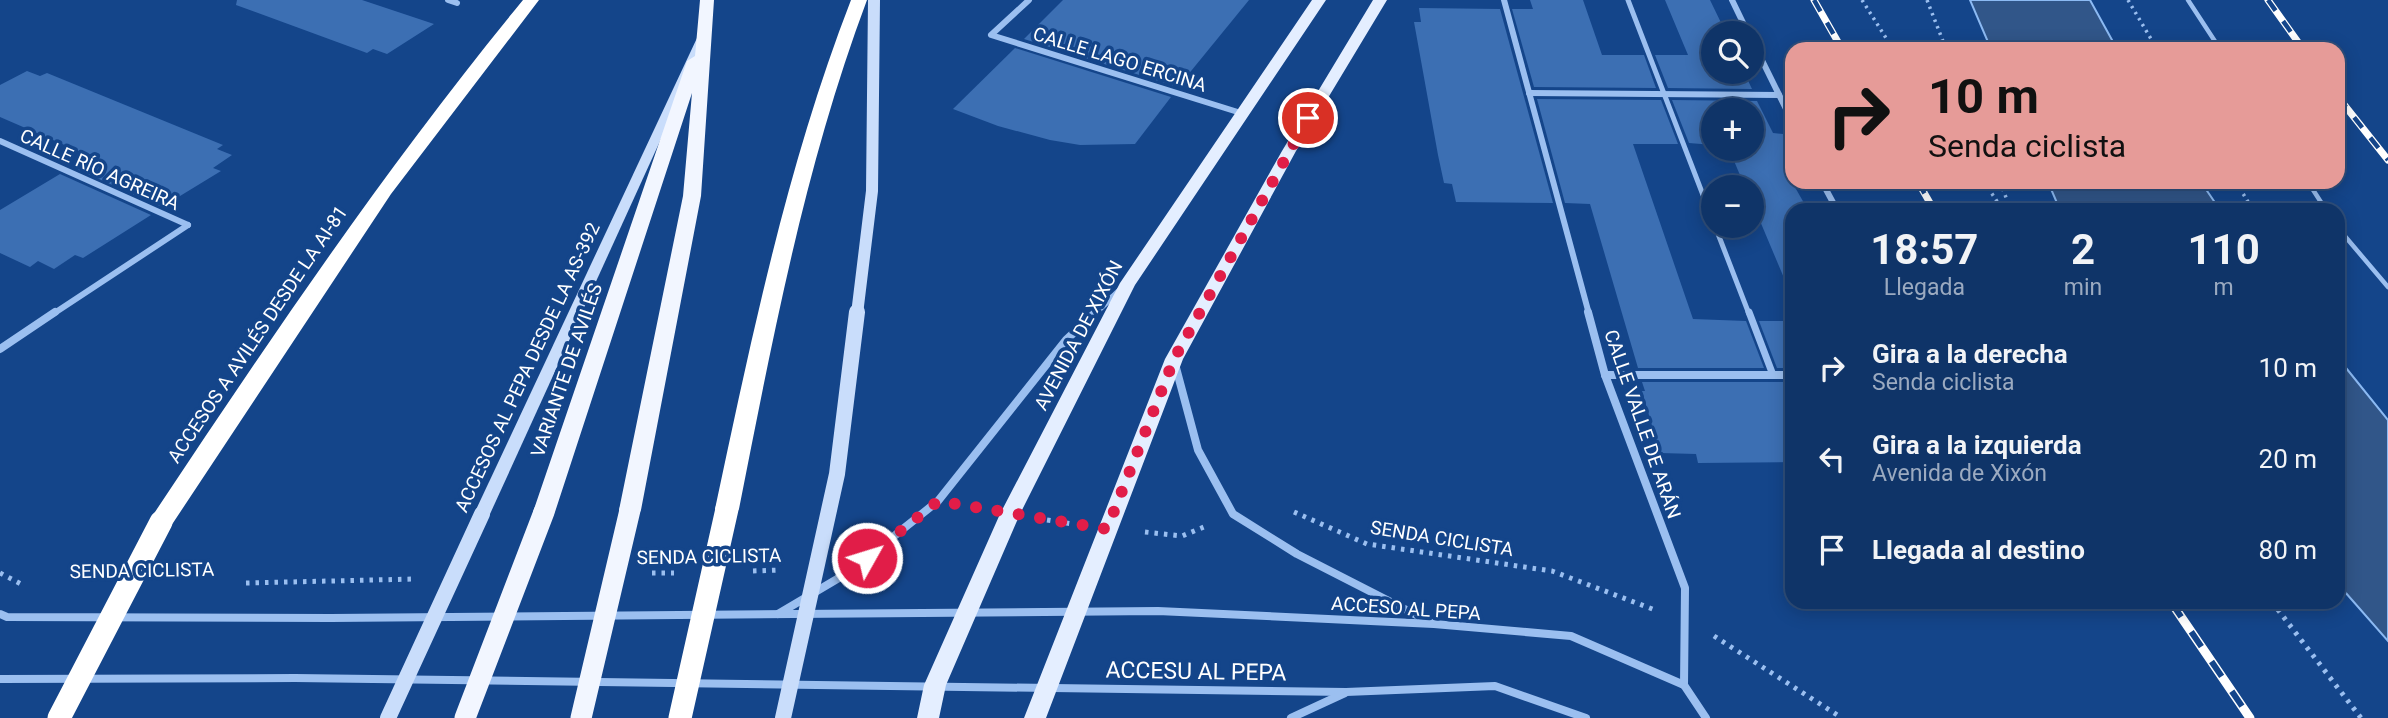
<!DOCTYPE html>
<html lang="es">
<head>
<meta charset="utf-8">
<style>
	:root { --surface:#0f3468; --page:#1d3f71; --text:#f1f3f6; --muted:#9baac0; --line:#2f4f7c }
	body { margin:0; font-family:Roboto,sans-serif; background:var(--page); color:var(--text); height:100vh; display:flex; flex-direction:column; font-size:26px; white-space:nowrap }
	* { box-sizing:border-box; margin:0 }
	p { font-size:23px; color:var(--muted) }
	.icon { flex:none; width:38px; height:38px; fill:none; stroke:currentColor; stroke-width:2; stroke-linecap:round; stroke-linejoin:round }
	.map { position:relative; flex:1; overflow:hidden }
	.panel { position:absolute; left:1785px; top:203px; width:560px; height:406px; display:flex; flex-direction:column; background:var(--surface); border-radius:21px; box-shadow:0 4px 18px #0003,0 0 0 2px var(--line) }
	.panel>* { flex:none }
	.hud { position:absolute; left:1785px; top:42px; width:560px; height:147px; border-radius:21px; box-shadow:0 4px 18px #0003,0 0 0 2px var(--line); background:#e69b98; color:#111; overflow:hidden }
	.fabs { position:absolute; left:1701px; top:21px; display:grid; gap:14px }
	.fabs a { display:grid; place-items:center; width:63px; height:63px; border-radius:50%; background:var(--surface); box-shadow:0 4px 18px #0003,0 0 0 2px var(--line); font-size:35px }
	.pin { position:absolute; display:grid; place-items:center; width:60px; height:60px; color:#fff; margin:-30px; border:4px solid #fff; border-radius:50%; box-shadow:0 2px 7px #0007 }
	.me { position:absolute; width:77px; margin:-38px; rotate:51deg; stroke-linejoin:round; filter:drop-shadow(0 0 5px #0008) }
	.turn { display:flex; align-items:center; gap:24px; height:147px; padding:0 28px; font-size:32px }
	.turn .icon { width:91px; height:91px; stroke-width:2.5 }
	.turn b { display:block; font-size:49px; line-height:60px }
	.eta { display:flex; justify-content:space-evenly; align-items:center; height:119px; text-align:center }
	.eta b { font-size:42px; font-weight:700; line-height:49px }
	ul { padding:0; list-style:none }
	li { display:flex; align-items:center; gap:21px; height:91px; padding:0 28px }
	li div { flex:1 }
	li b { display:block; font-size:26px }
	li em { font-style:normal }
	.map>svg:first-child { display:block }
	.water { fill:#315689; stroke:#8cbaf3; stroke-width:2 }
	.building { fill:#3c6fb3 }
	.lines { fill:none; stroke-linecap:round; stroke-linejoin:round }
	.path-far1 { stroke:#9bbff0; stroke-width:3.5; stroke-dasharray:2.5 4.5; stroke-linecap:butt }
	.path { stroke:#9bbff0; stroke-width:5; stroke-dasharray:3.5 6; stroke-linecap:butt }
	.service { stroke:#9bbff0; stroke-width:4.5 }
	.pedestrian-far1 { stroke:#9bbff0; stroke-width:5 }
	.pedestrian { stroke:#9bbff0; stroke-width:7 }
	.minor-far1 { stroke:#9bbff0; stroke-width:6 }
	.minor { stroke:#9bbff0; stroke-width:8 }
	.secondary { fill:#c9ddfb; fill-rule:evenodd }
	.primary { fill:#e4eeff; fill-rule:evenodd }
	.trunk { fill:#f2f6ff; fill-rule:evenodd }
	.motorway { fill:#fff; fill-rule:evenodd }
	.rail-far1-casing { stroke:#fff; stroke-width:7 }
	.rail-casing { stroke:#fff; stroke-width:9 }
	.rail-far1 { stroke:#14458a; stroke-width:4.5; stroke-dasharray:13; stroke-linecap:butt }
	.rail { stroke:#14458a; stroke-width:6; stroke-dasharray:18; stroke-linecap:butt }
	.secondary-bridge-far1 { stroke:#c9ddfb; stroke-width:12 }
	.secondary-bridge { stroke:#c9ddfb; stroke-width:16 }
	.trunk-bridge { stroke:#f2f6ff; stroke-width:21 }
	.motorway-bridge { stroke:#fff; stroke-width:23 }
	.route { stroke:#e11d48; stroke-width:12; stroke-dasharray:0 21.6 }
	.labels { text-anchor:middle; stroke-width:7; stroke-linejoin:round; paint-order:stroke }
	.street-label { font-size:19px; fill:#fff; stroke:#14458a }
	.near-street-label { font-size:23px; fill:#fff; stroke:#14458a }
</style>
</head>
<body>
<div class="map">
<svg width="2388" height="718" viewBox="0 0 2388 718">
	<rect width="100%" height="100%" fill="#14458a"/>
	<g class="water">
		<path d="M1970,0H2090L2117,49H1991Z"/>
		<path d="M2048,182H2201L2220,210H2060Z"/>
		<path d="M2338,358L2388,420V641L2338,584Z"/>
	</g>
	<g class="building">
		<path d="M237,0H362L434,24L387,54L373,49L367,53L236,5Z"/>
		<path d="M1063,0H1249L1178,87L1024,39Z"/>
		<path d="M1530,0H1583L1602,55H1644L1656,88L1534,87L1512,9H1533Z"/>
		<path d="M1665,0H1710L1726,33H1713V72H1744L1752,89L1668,88L1655,55H1688Z"/>
		<path d="M1419,8L1500,9L1553,203L1456,202L1452,184L1444,183L1438,155L1414,22H1421Z"/>
		<path d="M1015,48L1171,97L1135,144L1080,145L1050,140L998,126L953,109Z"/>
		<path d="M27,71L40,76L47,73L223,145L217,149L232,155L213,168L221,171L162,207L72,167L90,156L0,117V85Z"/>
		<path d="M1537,99L1661,100L1678,144H1633L1693,319L1746,321L1764,368H1638L1590,204L1565,203Z"/>
		<path d="M1672,100L1757,101L1773,133L1783,134L1792,155V182L1808,210H1792V297L1752,202V187H1745L1729,149H1752V110H1713V145L1689,143Z"/>
		<path d="M60,174L151,215L83,258L75,255L54,269L38,261L30,267L0,253V210Z"/>
		<path d="M1759,321H1792V368H1777Z"/>
		<path d="M1642,382H1792V462L1698,463L1696,454L1660,453L1642,391H1645Z"/>
	</g>
	<g class="lines">
		<g class="path-far1">
			<path d="M1862,0L1893,49"/>
			<path d="M1927,0L1946,49"/>
			<path d="M2128,0L2157,49"/>
			<path d="M1984,182L2003,210"/>
			<path d="M2000,182L2011,210"/>
			<path d="M2236,182L2253,210"/>
		</g>
		<g class="path">
			<path d="M1294,512L1367,544L1552,571L1655,610"/>
			<path d="M1047,520L1073,524"/>
			<path d="M1145,532L1182,536L1204,527"/>
			<path d="M753,571L779,570"/>
			<path d="M0,573L21,584"/>
			<path d="M652,573H674"/>
			<path d="M246,583L415,579"/>
			<path d="M2272,602L2361,718"/>
			<path d="M1714,636L1842,718"/>
		</g>
		<g class="service">
			<path d="M2188,0L2220,49"/>
			<path d="M2308,182L2326,210"/>
			<path d="M2338,228L2388,287"/>
		</g>
		<g class="pedestrian-far1">
			<path d="M1628,0L1713,221"/>
			<path d="M1715,226L1749,314"/>
		</g>
		<path class="pedestrian" d="M1749,312L1773,375"/>
		<g class="minor-far1">
			<path d="M448,0L457,3"/>
			<path d="M1029,0L991,35L1241,113"/>
			<path d="M1504,0L1589,314"/>
			<path d="M1732,0L1748,33"/>
			<path d="M1752,40L1792,121"/>
			<path d="M1529,93L1779,95"/>
			<path d="M0,141L188,225"/>
			<path d="M1822,182L1837,210"/>
			<path d="M53,314L188,225"/>
			<path d="M1094,314L1119,291"/>
		</g>
		<g class="minor">
			<path d="M1588,312L1605,375L1685,588L1684,685"/>
			<path d="M0,349L55,312"/>
			<path d="M1175,364L1198,450L1233,514L1297,554L1430,622"/>
			<path d="M1605,375H1792"/>
			<path d="M0,614L7,617L331,618L1158,611L1434,624L1571,636L1684,685L1706,718"/>
			<path d="M778,614L849,572L938,501L1066,340L1096,312"/>
			<path d="M0,679L295,678L1346,692L1495,686L1586,718"/>
			<path d="M1291,718L1345,693"/>
		</g>
		<path class="secondary" d="M702,35L707,38L490,514L487,518L482,520L477,518L474,514L697,38Z"/>
		<g class="primary">
			<path d="M1312,0H1326L1135,285L1020,514L946,685L939,718H917L924,685L1000,514L1120,283Z"/>
			<path d="M1373,0H1387L1296,151L1183,359L1046,718H1024L1165,359L1282,151Z"/>
		</g>
		<path class="trunk" d="M700,0H714L701,196L641,510L638,516L630,519L622,516L619,510L683,196L692,93L555,512L552,518L544,521L536,518L533,512L687,61L695,56Z"/>
		<g class="motorway">
			<path d="M523,0H539L391,194L169,529L161,532L153,529L149,522L153,515C270,339 388,164 523,0Z"/>
			<path d="M851,0H867C805,165 773,337 739,509L735,516L727,518L719,516L715,509C752,336 787,165 851,0Z"/>
		</g>
		<defs>
			<g id="rail-far1">
				<path d="M1814,0L1842,49"/>
				<path d="M2268,0L2303,49"/>
				<path d="M2338,97L2388,160"/>
				<path d="M1918,182L1934,210"/>
			</g>
			<path id="rail" d="M2171,602L2250,718"/>
		</defs>
		<use href="#rail-far1" class="rail-far1-casing"/>
		<use href="#rail" class="rail-casing"/>
		<use href="#rail-far1" class="rail-far1"/>
		<use href="#rail" class="rail"/>
		<path class="secondary-bridge-far1" d="M857,314L872,191L874,0"/>
		<g class="secondary-bridge">
			<path d="M388,718L482,514"/>
			<path d="M783,718L837,474L857,312"/>
		</g>
		<g class="trunk-bridge">
			<path d="M465,718L544,512"/>
			<path d="M581,718L630,510"/>
		</g>
		<g class="motorway-bridge">
			<path d="M59,718L161,522"/>
			<path d="M680,718L727,509"/>
		</g>
	</g>
	<g class="lines">
		<path class="route" d="M867,558L938,501L1107,529L1174,359L1308,118"/>
	</g>
	<g class="labels">
		<g class="street-label">
			<text transform="translate(1120 59) rotate(17)" y="7">CALLE LAGO ERCINA</text>
			<text transform="translate(100 169) rotate(24)" y="7">CALLE RÍO AGREIRA</text>
			<text transform="translate(257 334) rotate(-56)" y="7">ACCESOS A AVILÉS DESDE LA AI-81</text>
			<text transform="translate(1078 335) rotate(-62)" y="7">AVENIDA DE XIXÓN</text>
			<text transform="translate(527 367) rotate(-65)" y="7">ACCESOS AL PEPA DESDE LA AS-392</text>
			<text transform="translate(566 370) rotate(-71)" y="7">VARIANTE DE AVILÉS</text>
			<text transform="translate(1643 424) rotate(71)" y="7">CALLE VALLE DE ARÁN</text>
			<text transform="translate(1442 538) rotate(9)" y="7">SENDA CICLISTA</text>
			<text transform="translate(709 556) rotate(-1)" y="7">SENDA CICLISTA</text>
			<text transform="translate(142 570) rotate(-1)" y="7">SENDA CICLISTA</text>
			<text transform="translate(1406 608) rotate(4)" y="7">ACCESO AL PEPA</text>
		</g>
		<g class="near-street-label">
			<text transform="translate(1196 671) rotate(1)" y="8">ACCESU AL PEPA</text>
		</g>
	</g>
</svg>
<div class="fabs">
<a><svg class="icon" aria-label="search" viewBox="0 0 24 24"><circle cx="10" cy="10" r="6"/><path d="M15 15l6 6"/></svg></a>
<a>+</a>
<a>−</a>
</div>
<div class="pin" style="left:1308px;top:118px;background:#d93025"><svg class="icon" aria-label="arrive" viewBox="0 0 24 24"><path d="M6 21V4h12l-3 4 3 4H6"/></svg></div>
<svg class="me" style="left:867px;top:558px" viewBox="-20 -20 40 40"><circle r="17" fill="#e11d48" stroke="#fff" stroke-width="3"/><path d="M0-11L8 9 0 5-8 9z" fill="#fff"/></svg>
<div class="hud">
<div class="turn"><svg class="icon" aria-label="right" viewBox="0 0 24 24"><path d="M7 20v-9h11M14 6l5 5-5 5"/></svg><div><b>10 m</b>Senda ciclista</div></div>
</div>
<section class="panel">
<div class="eta">
<div><b>18:57</b><p>Llegada</p></div>
<div><b>2</b><p>min</p></div>
<div><b>110</b><p>m</p></div>
</div>
<ul>
<li><svg class="icon" aria-label="right" viewBox="0 0 24 24"><path d="M7 20v-9h11M14 6l5 5-5 5"/></svg><div><b>Gira a la derecha</b><p>Senda ciclista</p></div><em>10 m</em></li>
<li><svg class="icon" aria-label="left" viewBox="0 0 24 24"><path d="M17 20v-9H6M10 6l-5 5 5 5"/></svg><div><b>Gira a la izquierda</b><p>Avenida de Xixón</p></div><em>20 m</em></li>
<li><svg class="icon" aria-label="arrive" viewBox="0 0 24 24"><path d="M6 21V4h12l-3 4 3 4H6"/></svg><div><b>Llegada al destino</b></div><em>80 m</em></li>
</ul>
</section>
</div>
</body>
</html>
